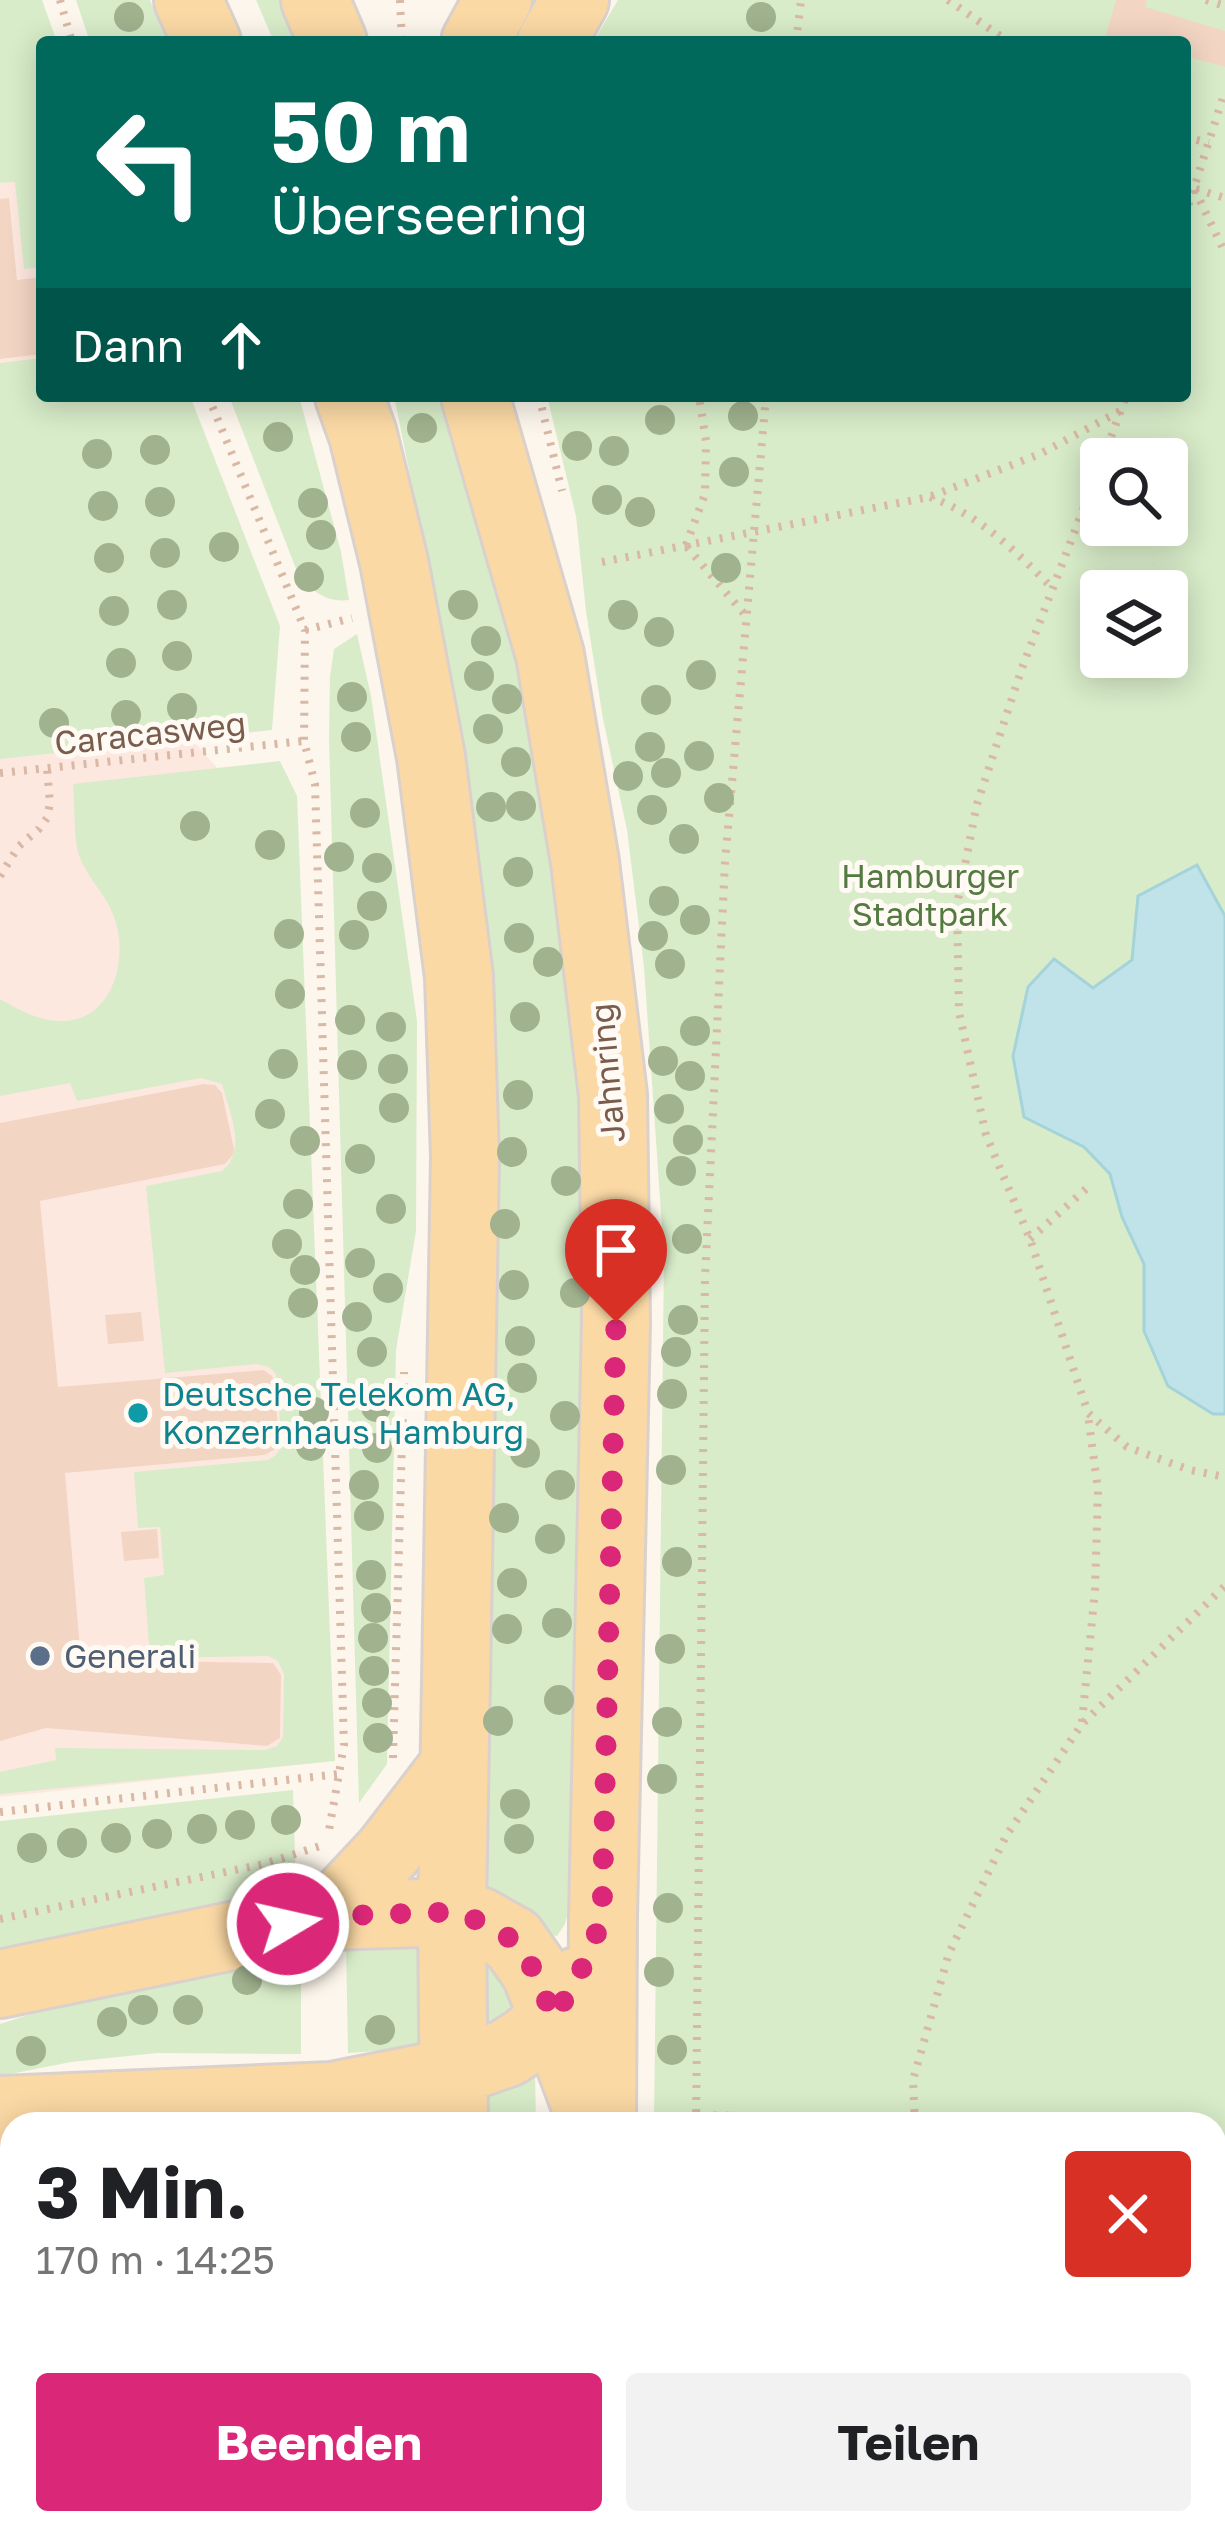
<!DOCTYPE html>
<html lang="de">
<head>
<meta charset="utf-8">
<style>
	:root { --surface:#fff; --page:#f2f2f2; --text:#202124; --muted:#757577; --accent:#db2777 }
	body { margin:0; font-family:"Golos Text",sans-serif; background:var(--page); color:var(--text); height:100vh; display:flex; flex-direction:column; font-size:45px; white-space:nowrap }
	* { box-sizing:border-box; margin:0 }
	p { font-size:39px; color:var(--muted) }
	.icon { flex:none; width:66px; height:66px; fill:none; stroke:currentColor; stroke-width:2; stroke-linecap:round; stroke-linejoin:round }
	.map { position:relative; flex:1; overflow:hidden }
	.side { position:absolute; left:0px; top:2112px; width:1227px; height:423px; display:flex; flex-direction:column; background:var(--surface); border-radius:36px 36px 0 0; box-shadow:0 6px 30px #0003 }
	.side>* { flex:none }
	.banner { position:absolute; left:36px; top:36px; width:1155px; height:366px; border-radius:12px; box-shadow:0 6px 30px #0003; background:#00695c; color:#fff; overflow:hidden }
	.tools { position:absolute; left:1080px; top:438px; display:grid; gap:24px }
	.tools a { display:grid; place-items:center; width:108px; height:108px; border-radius:12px; background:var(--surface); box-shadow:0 6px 30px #0003; font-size:60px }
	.pin { position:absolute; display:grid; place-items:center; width:102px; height:102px; color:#fff; margin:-123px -51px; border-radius:50% 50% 50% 0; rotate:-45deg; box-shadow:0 0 12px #0007 }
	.pin .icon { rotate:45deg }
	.me { position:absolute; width:132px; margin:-66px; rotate:81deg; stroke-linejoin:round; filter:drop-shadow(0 0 9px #0008) }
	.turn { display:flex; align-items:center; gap:42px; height:252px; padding:0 36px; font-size:54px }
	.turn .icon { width:156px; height:156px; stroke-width:2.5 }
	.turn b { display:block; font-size:84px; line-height:102px }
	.then { display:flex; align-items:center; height:114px; padding:0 36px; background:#0003; gap:24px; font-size:45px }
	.round { display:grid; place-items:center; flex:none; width:126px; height:126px; border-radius:12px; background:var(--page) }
	.headline { display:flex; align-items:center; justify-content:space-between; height:204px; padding:0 36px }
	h1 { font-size:72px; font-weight:700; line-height:90px }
	.button { display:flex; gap:24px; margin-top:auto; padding:24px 36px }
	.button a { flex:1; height:138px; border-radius:12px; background:var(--accent); color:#fff; font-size:48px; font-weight:700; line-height:138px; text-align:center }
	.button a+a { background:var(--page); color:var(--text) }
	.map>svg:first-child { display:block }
	.commercial { fill:#fde8e0 }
	.green { fill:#d8ecc9; fill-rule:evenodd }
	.water { fill:#bfe3e8; stroke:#a5d3da; stroke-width:3 }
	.building { fill:#f3d5c3 }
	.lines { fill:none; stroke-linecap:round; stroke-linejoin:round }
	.minor-casing { stroke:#d1beb0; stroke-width:60 }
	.major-casing { stroke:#dad1cd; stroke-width:72 }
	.path { stroke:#d9b8a5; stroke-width:8; stroke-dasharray:3 9; stroke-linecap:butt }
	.minor { stroke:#fff; stroke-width:54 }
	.major { stroke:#fbd9a5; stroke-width:66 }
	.tree { fill:#a0b28e }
	.route { stroke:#db2777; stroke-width:21; stroke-dasharray:0 37.8 }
	.culture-dot { fill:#0f9aa8; stroke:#fffaf3; stroke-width:4.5 }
	.service-dot { fill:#5c6f8a; stroke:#fffaf3; stroke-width:4.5 }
	.labels { text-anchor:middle; stroke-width:10; stroke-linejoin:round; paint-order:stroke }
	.street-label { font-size:33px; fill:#7a5c4d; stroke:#fffaf3 }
	.park-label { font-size:33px; fill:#537a41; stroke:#fffaf3 }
	.culture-label { font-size:33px; fill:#0d838f; stroke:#fffaf3; text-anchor:start }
	.service-label { font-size:33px; fill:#4e5e75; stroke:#fffaf3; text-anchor:start }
</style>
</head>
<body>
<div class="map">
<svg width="1225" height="2533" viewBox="0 0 1225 2533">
	<rect width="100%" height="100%" fill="#fdf6ec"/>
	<g class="commercial">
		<path d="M0,78L42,138V396L184,731L221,772L323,1762L0,1797Z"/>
		<path d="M12,2209V2523H139L140,2533H0V2210Z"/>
	</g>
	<g class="green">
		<path d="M0,0H42L57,42H42V267L24,269L15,182L0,183Z"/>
		<path d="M76,0H150L167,42H90Z"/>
		<path d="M256,0H286L306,42H274Z"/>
		<path d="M618,0H1225V2533H659V2523H1215V2124H654L664,1256L644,967L627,830L603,719L586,611L576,516L547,396H1185V42H593ZM1101,459H1167V525H1101ZM1101,591H1167V657H1101Z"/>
		<path d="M42,358V396H190L280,626L272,730L0,759V363Z"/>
		<path d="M229,396H299L341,552L349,600C326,603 312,591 298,574Z"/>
		<path d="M394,396H445L506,620L535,750L576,1052L587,1224L576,1879L565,1924L557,1936L546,1934L481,1895L483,906L445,650Z"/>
		<path d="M357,634L371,696L417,1021L416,1231L396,1350L387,1764L359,1803L329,738L330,677L334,649Z"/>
		<path d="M280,761L297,796L335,1761L0,1794V1772L56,1760L55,1748L265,1750L277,1746L283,1737L284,1674L278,1661L268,1656L150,1658L144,1578L164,1575L160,1527L138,1528L134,1472L268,1460L276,1455L282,1445L276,1374L269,1367L257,1364L165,1373L146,1186L222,1171C248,1150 229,1112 222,1084L201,1078L77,1101L70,1083L0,1096V999C19,1010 39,1021 61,1021C110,1022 128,964 116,923C109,897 89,881 80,858C73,841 75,805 73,784Z"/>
		<path d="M293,1790L296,1889L0,1952V1821Z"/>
		<path d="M419,1934L421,2048L348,2053L346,1944Z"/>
		<path d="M301,1955V2054L157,2053L71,2062L0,2076V2024L28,2015Z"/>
		<path d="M492,1955L521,2008L481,2031L480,1956Z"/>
		<path d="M535,2074L536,2124H480L481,2095Z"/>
		<rect x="239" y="2523" width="174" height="10"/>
	</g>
	<path class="water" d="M1197,865L1225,916V1414H1213L1168,1386L1144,1331V1264L1122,1217L1110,1174L1084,1147L1024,1117L1013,1056L1028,987L1054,959L1093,988L1132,960L1138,896Z"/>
	<g class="building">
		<path d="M1116,0H1147L1145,7L1225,31V67L1185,56V42H1104Z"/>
		<path d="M9,198L17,280L42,277V354L0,359V199Z"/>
		<path d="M204,1084L215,1085L222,1093L234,1149L233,1155L225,1164L40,1201L58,1387L264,1370L272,1376L274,1381L279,1439L274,1450L264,1455L65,1473L81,1660L273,1663L281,1675L280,1738L267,1746L46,1728L0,1741V1123Z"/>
		<path d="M141,1312L144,1341L108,1344L105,1315Z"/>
		<path d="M157,1529L159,1558L124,1561L121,1532Z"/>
		<path d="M12,2389V2523H25L26,2533H0V2390Z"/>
	</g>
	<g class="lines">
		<defs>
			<path id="minor" d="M9,2342L1,2242L12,2188"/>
			<g id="major">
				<path d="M188,0L207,42"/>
				<path d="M315,0L333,42"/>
				<path d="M475,42L498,0"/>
				<path d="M551,42L575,0"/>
				<path d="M349,396L363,435L394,562L431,757L459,977L465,1157L452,1912L454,2124"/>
				<path d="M475,396L550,655L585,862L613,1095L616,1322L603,1916L602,2124"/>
				<path d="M328,1916L388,1852L454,1766"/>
				<path d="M0,1984L328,1916L452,1912L479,1921L513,1940L536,1973L587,2109"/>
				<path d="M0,2110L332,2096L453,2072L507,2053L527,2040L553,2018L577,1981"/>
				<path d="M459,2523V2533"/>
				<path d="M606,2523V2533"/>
			</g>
		</defs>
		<use href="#minor" class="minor-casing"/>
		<use href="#major" class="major-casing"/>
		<g class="path">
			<path d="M60,0L72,42"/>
			<path d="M400,0L402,42"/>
			<path d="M948,0L1009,42"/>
			<path d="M1206,0L1225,6"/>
			<path d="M796,42L801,0"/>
			<path d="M1185,137L1209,143"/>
			<path d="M1196,189L1225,198"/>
			<path d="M1195,190L1225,253"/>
			<path d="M1185,216L1225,91"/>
			<path d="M208,396L305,630L304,741L315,784L344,1745L328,1836"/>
			<path d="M539,396L562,491"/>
			<path d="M1103,459L1126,396"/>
			<path d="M1101,463L1022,668L977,804L957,905L959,1012L986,1135L1030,1239L1088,1413L1127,1447L1190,1470L1225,1477"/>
			<path d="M930,497C978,514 1018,553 1053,589"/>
			<path d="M686,545L705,494L706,441L699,396"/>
			<path d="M687,547L746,616"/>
			<path d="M602,562L929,497L1040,454L1122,410"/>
			<path d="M305,630L352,618"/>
			<path d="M0,773L304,741"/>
			<path d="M0,876L19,846L39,829L47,818L50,803L47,768"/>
			<path d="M1030,1239L1087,1188"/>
			<path d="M1082,1722L1095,1590L1098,1490L1088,1415"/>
			<path d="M393,1758L404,1372"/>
			<path d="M0,1812L339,1774"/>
			<path d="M0,1919L264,1864L320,1846"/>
			<path d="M679,2124C705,2112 735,2113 763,2124"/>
			<path d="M696,2124L705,1278L725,862L766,396"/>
			<path d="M915,2124L913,2080L949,1953L1006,1836L1082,1724L1225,1586"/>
			<path d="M1215,2430L1225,2437"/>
			<path d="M223,2523L224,2533"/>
			<path d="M702,2523V2533"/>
			<path d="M954,2523L956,2533"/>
		</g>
		<use href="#minor" class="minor"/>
		<use href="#major" class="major"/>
	</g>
	<g class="tree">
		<circle cx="129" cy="17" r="15"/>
		<circle cx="761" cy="17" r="15"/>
		<circle cx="743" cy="416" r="15"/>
		<circle cx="660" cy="420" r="15"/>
		<circle cx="422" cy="428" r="15"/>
		<circle cx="278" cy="437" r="15"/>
		<circle cx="577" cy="446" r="15"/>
		<circle cx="155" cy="450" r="15"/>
		<circle cx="614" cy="451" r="15"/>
		<circle cx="97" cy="454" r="15"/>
		<circle cx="734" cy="472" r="15"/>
		<circle cx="607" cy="500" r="15"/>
		<circle cx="160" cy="502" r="15"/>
		<circle cx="313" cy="503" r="15"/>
		<circle cx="103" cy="506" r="15"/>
		<circle cx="640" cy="512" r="15"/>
		<circle cx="321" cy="535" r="15"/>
		<circle cx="224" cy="547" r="15"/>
		<circle cx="165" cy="553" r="15"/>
		<circle cx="109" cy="558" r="15"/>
		<circle cx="726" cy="568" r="15"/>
		<circle cx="309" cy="577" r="15"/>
		<circle cx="172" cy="605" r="15"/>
		<circle cx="463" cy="605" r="15"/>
		<circle cx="114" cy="611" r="15"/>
		<circle cx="623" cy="615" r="15"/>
		<circle cx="659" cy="632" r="15"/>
		<circle cx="486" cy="641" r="15"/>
		<circle cx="177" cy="656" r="15"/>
		<circle cx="121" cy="663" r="15"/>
		<circle cx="701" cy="675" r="15"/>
		<circle cx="479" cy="676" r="15"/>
		<circle cx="352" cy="697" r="15"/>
		<circle cx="507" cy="699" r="15"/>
		<circle cx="656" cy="700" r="15"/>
		<circle cx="182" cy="708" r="15"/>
		<circle cx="126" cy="715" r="15"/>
		<circle cx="54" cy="723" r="15"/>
		<circle cx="488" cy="729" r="15"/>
		<circle cx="356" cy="737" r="15"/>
		<circle cx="650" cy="747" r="15"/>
		<circle cx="699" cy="756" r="15"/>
		<circle cx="516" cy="762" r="15"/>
		<circle cx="666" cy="773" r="15"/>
		<circle cx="628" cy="776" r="15"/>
		<circle cx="719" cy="798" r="15"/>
		<circle cx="521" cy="806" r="15"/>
		<circle cx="491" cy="807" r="15"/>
		<circle cx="652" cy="810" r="15"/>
		<circle cx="365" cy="813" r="15"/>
		<circle cx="195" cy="826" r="15"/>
		<circle cx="684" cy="839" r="15"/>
		<circle cx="270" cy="845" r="15"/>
		<circle cx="339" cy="857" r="15"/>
		<circle cx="377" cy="868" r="15"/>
		<circle cx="518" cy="872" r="15"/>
		<circle cx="664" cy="901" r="15"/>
		<circle cx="372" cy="906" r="15"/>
		<circle cx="695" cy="920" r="15"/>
		<circle cx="289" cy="934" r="15"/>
		<circle cx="354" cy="935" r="15"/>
		<circle cx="653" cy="936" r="15"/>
		<circle cx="519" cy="938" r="15"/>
		<circle cx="548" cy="962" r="15"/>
		<circle cx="670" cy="964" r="15"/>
		<circle cx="290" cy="994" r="15"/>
		<circle cx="525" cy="1017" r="15"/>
		<circle cx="350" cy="1020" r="15"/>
		<circle cx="391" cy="1027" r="15"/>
		<circle cx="695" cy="1031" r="15"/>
		<circle cx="663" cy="1061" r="15"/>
		<circle cx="283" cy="1064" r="15"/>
		<circle cx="352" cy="1065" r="15"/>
		<circle cx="393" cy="1069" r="15"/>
		<circle cx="690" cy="1076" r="15"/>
		<circle cx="518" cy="1095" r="15"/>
		<circle cx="394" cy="1108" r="15"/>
		<circle cx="669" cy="1109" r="15"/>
		<circle cx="270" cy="1114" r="15"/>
		<circle cx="688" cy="1140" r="15"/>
		<circle cx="305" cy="1141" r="15"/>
		<circle cx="512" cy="1152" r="15"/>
		<circle cx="360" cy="1159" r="15"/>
		<circle cx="681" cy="1171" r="15"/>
		<circle cx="566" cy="1181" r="15"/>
		<circle cx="298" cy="1204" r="15"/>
		<circle cx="391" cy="1209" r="15"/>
		<circle cx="505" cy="1224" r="15"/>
		<circle cx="687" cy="1239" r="15"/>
		<circle cx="287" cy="1244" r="15"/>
		<circle cx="360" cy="1263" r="15"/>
		<circle cx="305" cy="1270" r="15"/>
		<circle cx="514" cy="1285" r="15"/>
		<circle cx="388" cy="1288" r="15"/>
		<circle cx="575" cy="1293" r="15"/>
		<circle cx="303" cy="1303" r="15"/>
		<circle cx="357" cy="1317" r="15"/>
		<circle cx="683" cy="1320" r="15"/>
		<circle cx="520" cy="1341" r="15"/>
		<circle cx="372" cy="1352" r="15"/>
		<circle cx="676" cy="1352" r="15"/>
		<circle cx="522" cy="1378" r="15"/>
		<circle cx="672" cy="1394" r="15"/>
		<circle cx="376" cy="1407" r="15"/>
		<circle cx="314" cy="1412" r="15"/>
		<circle cx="565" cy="1416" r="15"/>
		<circle cx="311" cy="1446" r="15"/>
		<circle cx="377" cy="1448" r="15"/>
		<circle cx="525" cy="1453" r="15"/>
		<circle cx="671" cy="1470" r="15"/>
		<circle cx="364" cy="1485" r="15"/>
		<circle cx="560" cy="1485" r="15"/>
		<circle cx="369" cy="1516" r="15"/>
		<circle cx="504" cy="1518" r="15"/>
		<circle cx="550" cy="1539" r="15"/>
		<circle cx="677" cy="1562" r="15"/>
		<circle cx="371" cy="1575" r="15"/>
		<circle cx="512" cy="1583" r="15"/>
		<circle cx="376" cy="1608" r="15"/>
		<circle cx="557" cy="1623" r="15"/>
		<circle cx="507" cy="1629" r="15"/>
		<circle cx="373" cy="1638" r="15"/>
		<circle cx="670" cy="1649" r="15"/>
		<circle cx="374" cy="1671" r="15"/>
		<circle cx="559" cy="1700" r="15"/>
		<circle cx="377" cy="1703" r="15"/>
		<circle cx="498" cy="1721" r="15"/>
		<circle cx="667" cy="1722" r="15"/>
		<circle cx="378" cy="1738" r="15"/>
		<circle cx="662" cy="1779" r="15"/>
		<circle cx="515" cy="1804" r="15"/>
		<circle cx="286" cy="1820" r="15"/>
		<circle cx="240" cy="1825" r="15"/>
		<circle cx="202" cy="1829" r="15"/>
		<circle cx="157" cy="1834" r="15"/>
		<circle cx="116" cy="1838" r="15"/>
		<circle cx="519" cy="1839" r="15"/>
		<circle cx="72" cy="1843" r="15"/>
		<circle cx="32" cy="1848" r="15"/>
		<circle cx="668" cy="1908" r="15"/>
		<circle cx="659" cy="1972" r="15"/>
		<circle cx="247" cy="1980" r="15"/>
		<circle cx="143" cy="2010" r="15"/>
		<circle cx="188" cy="2010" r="15"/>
		<circle cx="112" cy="2022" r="15"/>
		<circle cx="380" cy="2030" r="15"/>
		<circle cx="672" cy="2050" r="15"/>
		<circle cx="31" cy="2051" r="15"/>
	</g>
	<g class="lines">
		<path class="route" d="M288,1924L328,1916L452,1912L479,1921L513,1940L536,1973L553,2018C575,1985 591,1954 602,1916L616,1322"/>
	</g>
	<circle class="culture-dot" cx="138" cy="1413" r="12"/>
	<circle class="service-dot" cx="40" cy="1656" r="12"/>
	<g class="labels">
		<g class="street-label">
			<text transform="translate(150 733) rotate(-6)" y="12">Caracasweg</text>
			<text transform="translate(607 1073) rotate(-95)" y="12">Jahnring</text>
		</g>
		<g class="park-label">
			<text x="930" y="888">Hamburger<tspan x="930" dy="38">Stadtpark</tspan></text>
		</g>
		<g class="culture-label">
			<text x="162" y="1406">Deutsche Telekom AG,<tspan x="162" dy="38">Konzernhaus Hamburg</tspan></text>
		</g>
		<g class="service-label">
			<text x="64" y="1668">Generali</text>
		</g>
	</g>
</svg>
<div class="tools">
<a><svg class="icon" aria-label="search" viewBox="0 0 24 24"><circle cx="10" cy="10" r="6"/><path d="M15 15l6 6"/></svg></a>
<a><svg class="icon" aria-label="layers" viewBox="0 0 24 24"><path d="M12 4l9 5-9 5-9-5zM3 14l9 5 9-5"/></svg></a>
</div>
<div class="pin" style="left:616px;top:1322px;background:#d93025"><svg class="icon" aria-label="arrive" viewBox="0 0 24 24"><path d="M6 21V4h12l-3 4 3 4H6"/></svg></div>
<svg class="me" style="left:288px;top:1924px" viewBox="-20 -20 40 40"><circle r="17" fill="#db2777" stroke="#fff" stroke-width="3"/><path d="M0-11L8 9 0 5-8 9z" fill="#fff"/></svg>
<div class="banner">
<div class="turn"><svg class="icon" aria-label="left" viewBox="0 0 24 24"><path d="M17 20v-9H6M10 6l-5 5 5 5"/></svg><div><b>50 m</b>Überseering</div></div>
<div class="then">Dann<svg class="icon" aria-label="ahead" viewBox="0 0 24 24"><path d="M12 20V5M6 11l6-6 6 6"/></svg></div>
</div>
<section class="side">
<div class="headline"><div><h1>3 Min.</h1><p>170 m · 14:25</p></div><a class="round" style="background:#d93025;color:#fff"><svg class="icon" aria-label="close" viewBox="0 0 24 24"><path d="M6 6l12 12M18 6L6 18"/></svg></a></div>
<div class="button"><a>Beenden</a><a>Teilen</a></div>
</section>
</div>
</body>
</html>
